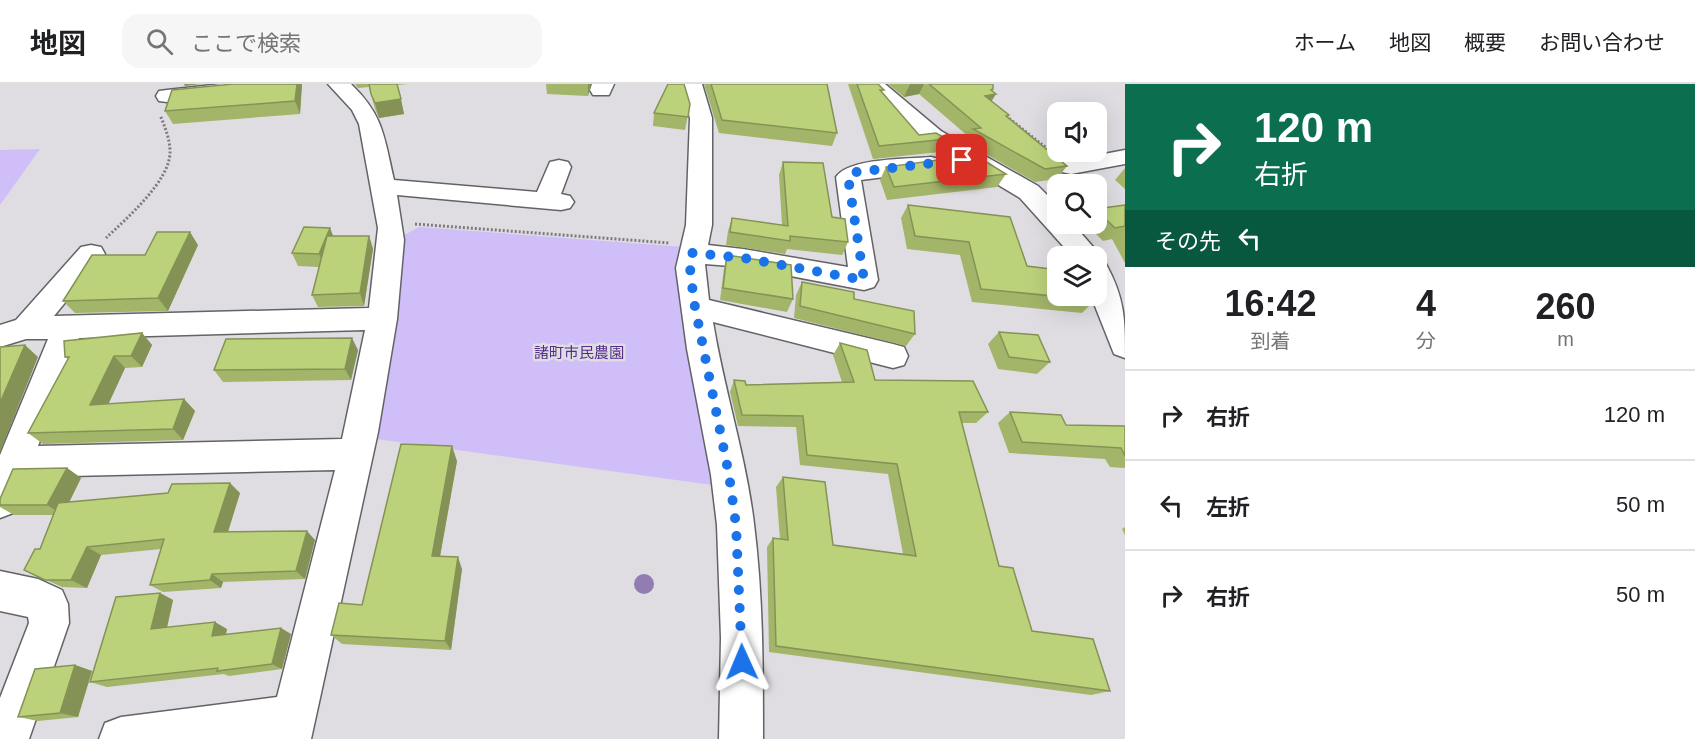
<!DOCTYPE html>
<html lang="ja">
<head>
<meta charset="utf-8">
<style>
	:root { --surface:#fff; --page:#f6f6f6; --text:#202124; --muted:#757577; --line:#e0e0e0 }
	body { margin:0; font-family:Helvetica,"Noto Sans JP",sans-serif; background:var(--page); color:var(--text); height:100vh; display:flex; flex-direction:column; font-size:22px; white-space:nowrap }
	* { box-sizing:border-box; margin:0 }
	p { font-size:20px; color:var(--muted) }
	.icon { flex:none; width:33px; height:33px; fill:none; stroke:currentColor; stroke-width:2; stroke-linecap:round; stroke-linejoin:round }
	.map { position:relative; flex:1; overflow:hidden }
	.details { display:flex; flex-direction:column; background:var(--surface); width:570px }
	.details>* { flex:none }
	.banner { background:#0b6e4f; color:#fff; overflow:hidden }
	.fabs { position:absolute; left:1047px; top:18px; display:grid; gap:12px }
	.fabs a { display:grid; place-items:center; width:60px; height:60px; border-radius:12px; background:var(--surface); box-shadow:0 6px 24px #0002; font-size:30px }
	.pin { position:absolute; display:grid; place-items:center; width:51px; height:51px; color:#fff; margin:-26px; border-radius:12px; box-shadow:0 3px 9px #0006 }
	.me { position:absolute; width:66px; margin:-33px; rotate:359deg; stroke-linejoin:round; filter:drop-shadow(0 0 4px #0008) }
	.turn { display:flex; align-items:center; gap:21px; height:126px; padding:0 30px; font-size:27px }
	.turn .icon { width:78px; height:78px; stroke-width:2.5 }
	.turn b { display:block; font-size:42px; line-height:51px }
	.then { display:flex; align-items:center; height:57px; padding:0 30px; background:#0003; gap:12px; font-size:22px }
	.eta { display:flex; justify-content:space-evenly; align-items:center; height:102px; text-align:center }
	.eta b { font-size:36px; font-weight:700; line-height:42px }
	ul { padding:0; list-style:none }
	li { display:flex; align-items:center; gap:18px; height:90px; padding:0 30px; border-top:2px solid var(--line) }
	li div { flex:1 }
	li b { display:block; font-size:22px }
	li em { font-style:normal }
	header { display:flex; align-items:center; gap:36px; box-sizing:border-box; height:84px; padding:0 30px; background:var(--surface); border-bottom:2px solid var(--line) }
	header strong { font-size:28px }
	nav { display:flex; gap:33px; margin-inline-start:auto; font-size:21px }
	.search { width:420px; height:54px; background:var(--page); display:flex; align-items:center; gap:15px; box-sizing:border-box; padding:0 21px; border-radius:18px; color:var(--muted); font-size:22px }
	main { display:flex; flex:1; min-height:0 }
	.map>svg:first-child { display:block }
	.green { fill:#d0bef8 }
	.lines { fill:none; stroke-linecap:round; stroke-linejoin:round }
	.minor-casing { stroke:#636266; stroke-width:3 }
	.path { stroke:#7c7b7e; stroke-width:3; stroke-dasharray:2 2; stroke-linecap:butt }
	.minor { fill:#fff; fill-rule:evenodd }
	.tree { fill:#927cb1 }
	.wall { fill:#a2b569 }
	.shaded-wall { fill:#849355 }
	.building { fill:#bcd27a; stroke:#849355; stroke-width:1.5 }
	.route { stroke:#1a73e8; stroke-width:10; stroke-dasharray:0 18 }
	.labels { text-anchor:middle; stroke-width:5; stroke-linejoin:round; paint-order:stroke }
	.park-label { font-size:15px; fill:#532d89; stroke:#dfdde2 }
</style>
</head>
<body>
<header>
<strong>地図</strong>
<div class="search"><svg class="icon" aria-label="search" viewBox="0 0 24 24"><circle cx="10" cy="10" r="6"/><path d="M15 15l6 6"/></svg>ここで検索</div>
<nav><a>ホーム</a><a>地図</a><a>概要</a><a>お問い合わせ</a></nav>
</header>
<main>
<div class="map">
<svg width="1125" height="655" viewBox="0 0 1125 655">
	<rect width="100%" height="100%" fill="#dfdde2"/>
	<g class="green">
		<path d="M40,65L0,121V66Z"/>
		<path d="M419,143L685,163L720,402L369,354L399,154Z"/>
	</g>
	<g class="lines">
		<defs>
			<g id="minor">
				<path d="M222,0H295L291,4L284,6L167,18L159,17L156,12L159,7L167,6Z"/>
				<path d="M328,0H351C384,32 384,53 394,96L537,108L550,78L559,76L568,78L571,83L561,110L570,112L574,118L570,124L561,126L397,111L404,156L397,235L378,348L311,655H99L105,639L121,633L277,613L335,386L27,393L13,429L0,434V371L48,255H26L0,263V241L16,236L81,163L91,161L101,163L105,170L54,232L369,224L378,144L359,40L352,26ZM365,246L342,355L38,362L79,254Z"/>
				<path d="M592,0H614L609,11H593L590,6Z"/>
				<path d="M680,0H702L712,34V141L708,161L743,165L848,183L836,93C848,74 908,75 931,73L939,75L943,80L939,85L931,87L861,96L878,196L874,203L864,206L743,183L705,180L709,216L893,260L904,263L908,272L904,281L893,284L713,238C724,306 746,372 754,440C763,511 763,583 763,655H719L721,554L717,441L711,391L687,265L676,184L686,141L690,34Z"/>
				<path d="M861,0H885L941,47L1038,102L1058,122V140H1073L1101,172L1097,178L1106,180C1125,215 1125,235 1125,274L1114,270L1091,212H1096V172H1072L1020,114L925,57Z"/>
				<path d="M1125,66V80L1071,90L1062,88L1059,83L1062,78Z"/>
				<path d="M0,487L38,495L62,506L68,520L69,539L29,655H0V614L29,539L28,533L0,527Z"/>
			</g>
		</defs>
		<use href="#minor" class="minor-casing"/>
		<g class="path">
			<path d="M1006,32L1054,70"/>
			<path d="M415,140L670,159"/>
			<path d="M106,154C126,135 170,97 170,68C170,55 165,43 160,31"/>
		</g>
		<use href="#minor" class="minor"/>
	</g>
	<circle class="tree" cx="644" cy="500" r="10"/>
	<g class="wall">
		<path d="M233,0H302L300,30L173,40L165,27Z"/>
		<path d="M355,0H409L397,1L404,30L379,34L375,25L369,3L358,4Z"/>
		<path d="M546,0H591L588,12L547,10Z"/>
		<path d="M704,0H827L837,49L832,62L719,49Z"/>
		<path d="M848,0H878L883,9L919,51L947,55L940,68L873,75Z"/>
		<path d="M888,0H993L991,17L1009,31L1008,33L1067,82L1057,95L1035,98L965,58L969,53L919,10L904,13Z"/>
		<path d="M690,20L685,46L653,42L654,29Z"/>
		<path d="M783,78L832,133L848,158L842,171L787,165L785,170L726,161L728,147L732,134L782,141L779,91Z"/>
		<path d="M886,83L1006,90L997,103L887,116L880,96Z"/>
		<path d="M1125,84V105L1115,96Z"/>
		<path d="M908,121L1027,182L1095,216L1082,229L972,218L960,171L907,165L901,134Z"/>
		<path d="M1125,121V179L1112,155L1103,157L1086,140H1096V125Z"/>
		<path d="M330,144L333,152H369L373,165L364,222L318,223L312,211L319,183L298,182L292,169Z"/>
		<path d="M198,161L168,227L75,229L63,217Z"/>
		<path d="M727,171L793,215L787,228L720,216L724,184Z"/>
		<path d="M802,198L854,215L915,250L906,262L794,234L796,211Z"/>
		<path d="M999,248L1050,278L1037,290L998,285L988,260Z"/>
		<path d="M142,249L152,261L142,283L125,284L108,320L184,315L195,327L183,356L43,360L28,349L68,275L65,273Z"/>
		<path d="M840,259L875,296L988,328L976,339H962L999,482L1032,547L1110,607L1091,611L769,568L767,463L773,454L780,455L776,403L783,393L833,461L903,470L888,390L800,381L796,343L738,342L730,308L734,296L746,301L842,298L833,271Z"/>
		<path d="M358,266L351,296L223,298L214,286Z"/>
		<path d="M1010,328L1066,341L1125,342V384L1110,383L1105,375L1009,369L998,339Z"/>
		<path d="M457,377L440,472L462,485L451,566L342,560L331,551L362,521Z"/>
		<path d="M67,384L81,394L69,418L240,409L228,448L315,456L305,495L223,498L221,504L163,508L150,501L161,465L101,471L87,504L62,503L24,486L40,465L53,431H14L0,423V415Z"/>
		<path d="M1125,443V451L1122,445Z"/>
		<path d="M160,509L173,516L167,544L227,545L226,550H291L282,585L229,592L224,590L107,603L90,598Z"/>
		<path d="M75,581L92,587L78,633L38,637L18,633Z"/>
	</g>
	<g class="shaded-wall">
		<path d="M184,0H201L185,2Z"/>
		<path d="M297,0H302L300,30L295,17Z"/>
		<path d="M588,0H591L588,12Z"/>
		<path d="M910,0H924L919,10L904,13Z"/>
		<path d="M993,5L990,11L996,10L988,23L985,12L991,6Z"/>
		<path d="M401,15L404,30L379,34L375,19Z"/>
		<path d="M330,144L335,157L325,183L319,170Z"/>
		<path d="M190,148L198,161L168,227L158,214Z"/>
		<path d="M369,152L373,165L364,222L360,209Z"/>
		<path d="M142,249L152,261L142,283L131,272Z"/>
		<path d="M352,254L358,266L351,296L345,285Z"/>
		<path d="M25,261L38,273L0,368V319Z"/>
		<path d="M114,272L125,284L103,332L90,321Z"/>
		<path d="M184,315L195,327L183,356L173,345Z"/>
		<path d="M452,362L457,377L438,484L432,472Z"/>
		<path d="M67,384L81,394L63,431L47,421Z"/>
		<path d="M230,399L240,409L225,457L214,448Z"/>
		<path d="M307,447L315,456L305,495L296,487Z"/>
		<path d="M87,463L101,471L87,504L71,496Z"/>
		<path d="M458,473L462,485L451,566L445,557Z"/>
		<path d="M212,490L223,498L221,504L210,496Z"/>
		<path d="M160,509L173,516L165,552L151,545Z"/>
		<path d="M215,538L227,545L224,558L212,552Z"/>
		<path d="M281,544L291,550L282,585L272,580Z"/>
		<path d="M75,581L92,587L78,633L60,629Z"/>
	</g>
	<g class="building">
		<path d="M233,0H297L295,17L165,27L172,6Z"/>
		<path d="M369,0H397L401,15L375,19L371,10Z"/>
		<path d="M668,0H684L690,20L688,33L654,29Z"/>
		<path d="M711,0H827L837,49L722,36Z"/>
		<path d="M857,0H878L884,6H880L919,51L936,49L947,55L879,62Z"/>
		<path d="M929,0H993V5L991,6L996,10L985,12L1009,31L1006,32L1067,82L1045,85L973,45L981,44Z"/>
		<path d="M975,71L1006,90L894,103L886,83Z"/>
		<path d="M783,78L823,79L832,133L845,135L848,158L790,152V157L730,148L732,134L788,142Z"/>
		<path d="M908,121L1010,133L1027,182L1058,186V212H1093L1095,216L981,205L969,158L915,152Z"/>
		<path d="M1125,121V143V142L1115,144L1096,126V125Z"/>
		<path d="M304,143L330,144L319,170L292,169Z"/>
		<path d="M157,148H190L158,214L63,217L92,171H145Z"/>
		<path d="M327,152H369L360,209L312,211Z"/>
		<path d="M727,171L791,181L793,215L723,204Z"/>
		<path d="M802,198L854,208V215L914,227L915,250L800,222Z"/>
		<path d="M999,248L1038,251L1050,278L1009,273Z"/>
		<path d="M142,249L131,272H114L90,321L184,315L173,345L28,349L69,273H65L64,257Z"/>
		<path d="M352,254L345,285L214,286L226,255Z"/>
		<path d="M840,259L867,266L875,296L973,297L988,328H959L999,482L1013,484L1032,547L1093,555L1110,607L776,562L773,454L788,456L783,393L825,398L833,461L916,472L897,380L807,371L803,332L742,331L734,296L745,297L746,301L854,298Z"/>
		<path d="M25,261L0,319V263Z"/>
		<path d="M1010,328L1061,331L1066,341L1125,342V372L1121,364L1022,358Z"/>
		<path d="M401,360L452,362L432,472L458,473L445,557L331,551L339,519L362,521Z"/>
		<path d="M67,384L47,421H0V415L13,385Z"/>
		<path d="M230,399L214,448L307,447L296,487L212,490L210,496L150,501L164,455L87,463L71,496H45L24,486L35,465H40L58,419L168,409L172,400Z"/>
		<path d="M160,509L151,545L215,538L212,552L281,544L272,580L217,587L218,584L90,598L116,513Z"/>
		<path d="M75,581L60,629L18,633L35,585Z"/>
	</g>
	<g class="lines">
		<path class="route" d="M742,578L736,441L729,391L694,218L690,184L692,169L743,174L864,196L848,93L856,88L962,76"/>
	</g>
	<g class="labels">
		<g class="park-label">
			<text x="579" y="274">諸町市民農園</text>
		</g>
	</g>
</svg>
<div class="fabs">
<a><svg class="icon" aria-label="sound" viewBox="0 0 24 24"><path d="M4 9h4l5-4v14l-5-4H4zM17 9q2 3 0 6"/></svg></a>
<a><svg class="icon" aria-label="search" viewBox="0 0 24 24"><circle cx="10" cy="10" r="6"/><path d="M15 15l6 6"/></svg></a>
<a><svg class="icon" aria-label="layers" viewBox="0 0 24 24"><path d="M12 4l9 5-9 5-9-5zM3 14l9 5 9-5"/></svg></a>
</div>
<div class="pin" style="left:962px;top:76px;background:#d93025"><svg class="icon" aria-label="arrive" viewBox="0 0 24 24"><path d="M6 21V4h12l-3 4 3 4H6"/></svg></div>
<svg class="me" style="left:742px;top:578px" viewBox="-20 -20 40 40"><path d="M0-17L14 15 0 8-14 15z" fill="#1a73e8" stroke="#fff" stroke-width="4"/></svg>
</div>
<section class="details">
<div class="banner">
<div class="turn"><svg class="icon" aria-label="right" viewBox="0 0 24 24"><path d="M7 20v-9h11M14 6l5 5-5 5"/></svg><div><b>120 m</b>右折</div></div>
<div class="then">その先<svg class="icon" aria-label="left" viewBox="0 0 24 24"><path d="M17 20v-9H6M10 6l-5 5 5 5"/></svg></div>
</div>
<div class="eta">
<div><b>16:42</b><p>到着</p></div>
<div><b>4</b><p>分</p></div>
<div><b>260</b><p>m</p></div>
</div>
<ul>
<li><svg class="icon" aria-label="right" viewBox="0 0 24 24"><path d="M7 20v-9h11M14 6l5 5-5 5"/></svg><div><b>右折</b></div><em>120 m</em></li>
<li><svg class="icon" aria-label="left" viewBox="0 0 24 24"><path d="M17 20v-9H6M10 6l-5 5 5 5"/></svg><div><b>左折</b></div><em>50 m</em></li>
<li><svg class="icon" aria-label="right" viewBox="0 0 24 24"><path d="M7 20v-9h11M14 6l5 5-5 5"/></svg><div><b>右折</b></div><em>50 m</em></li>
</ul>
</section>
</main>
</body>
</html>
